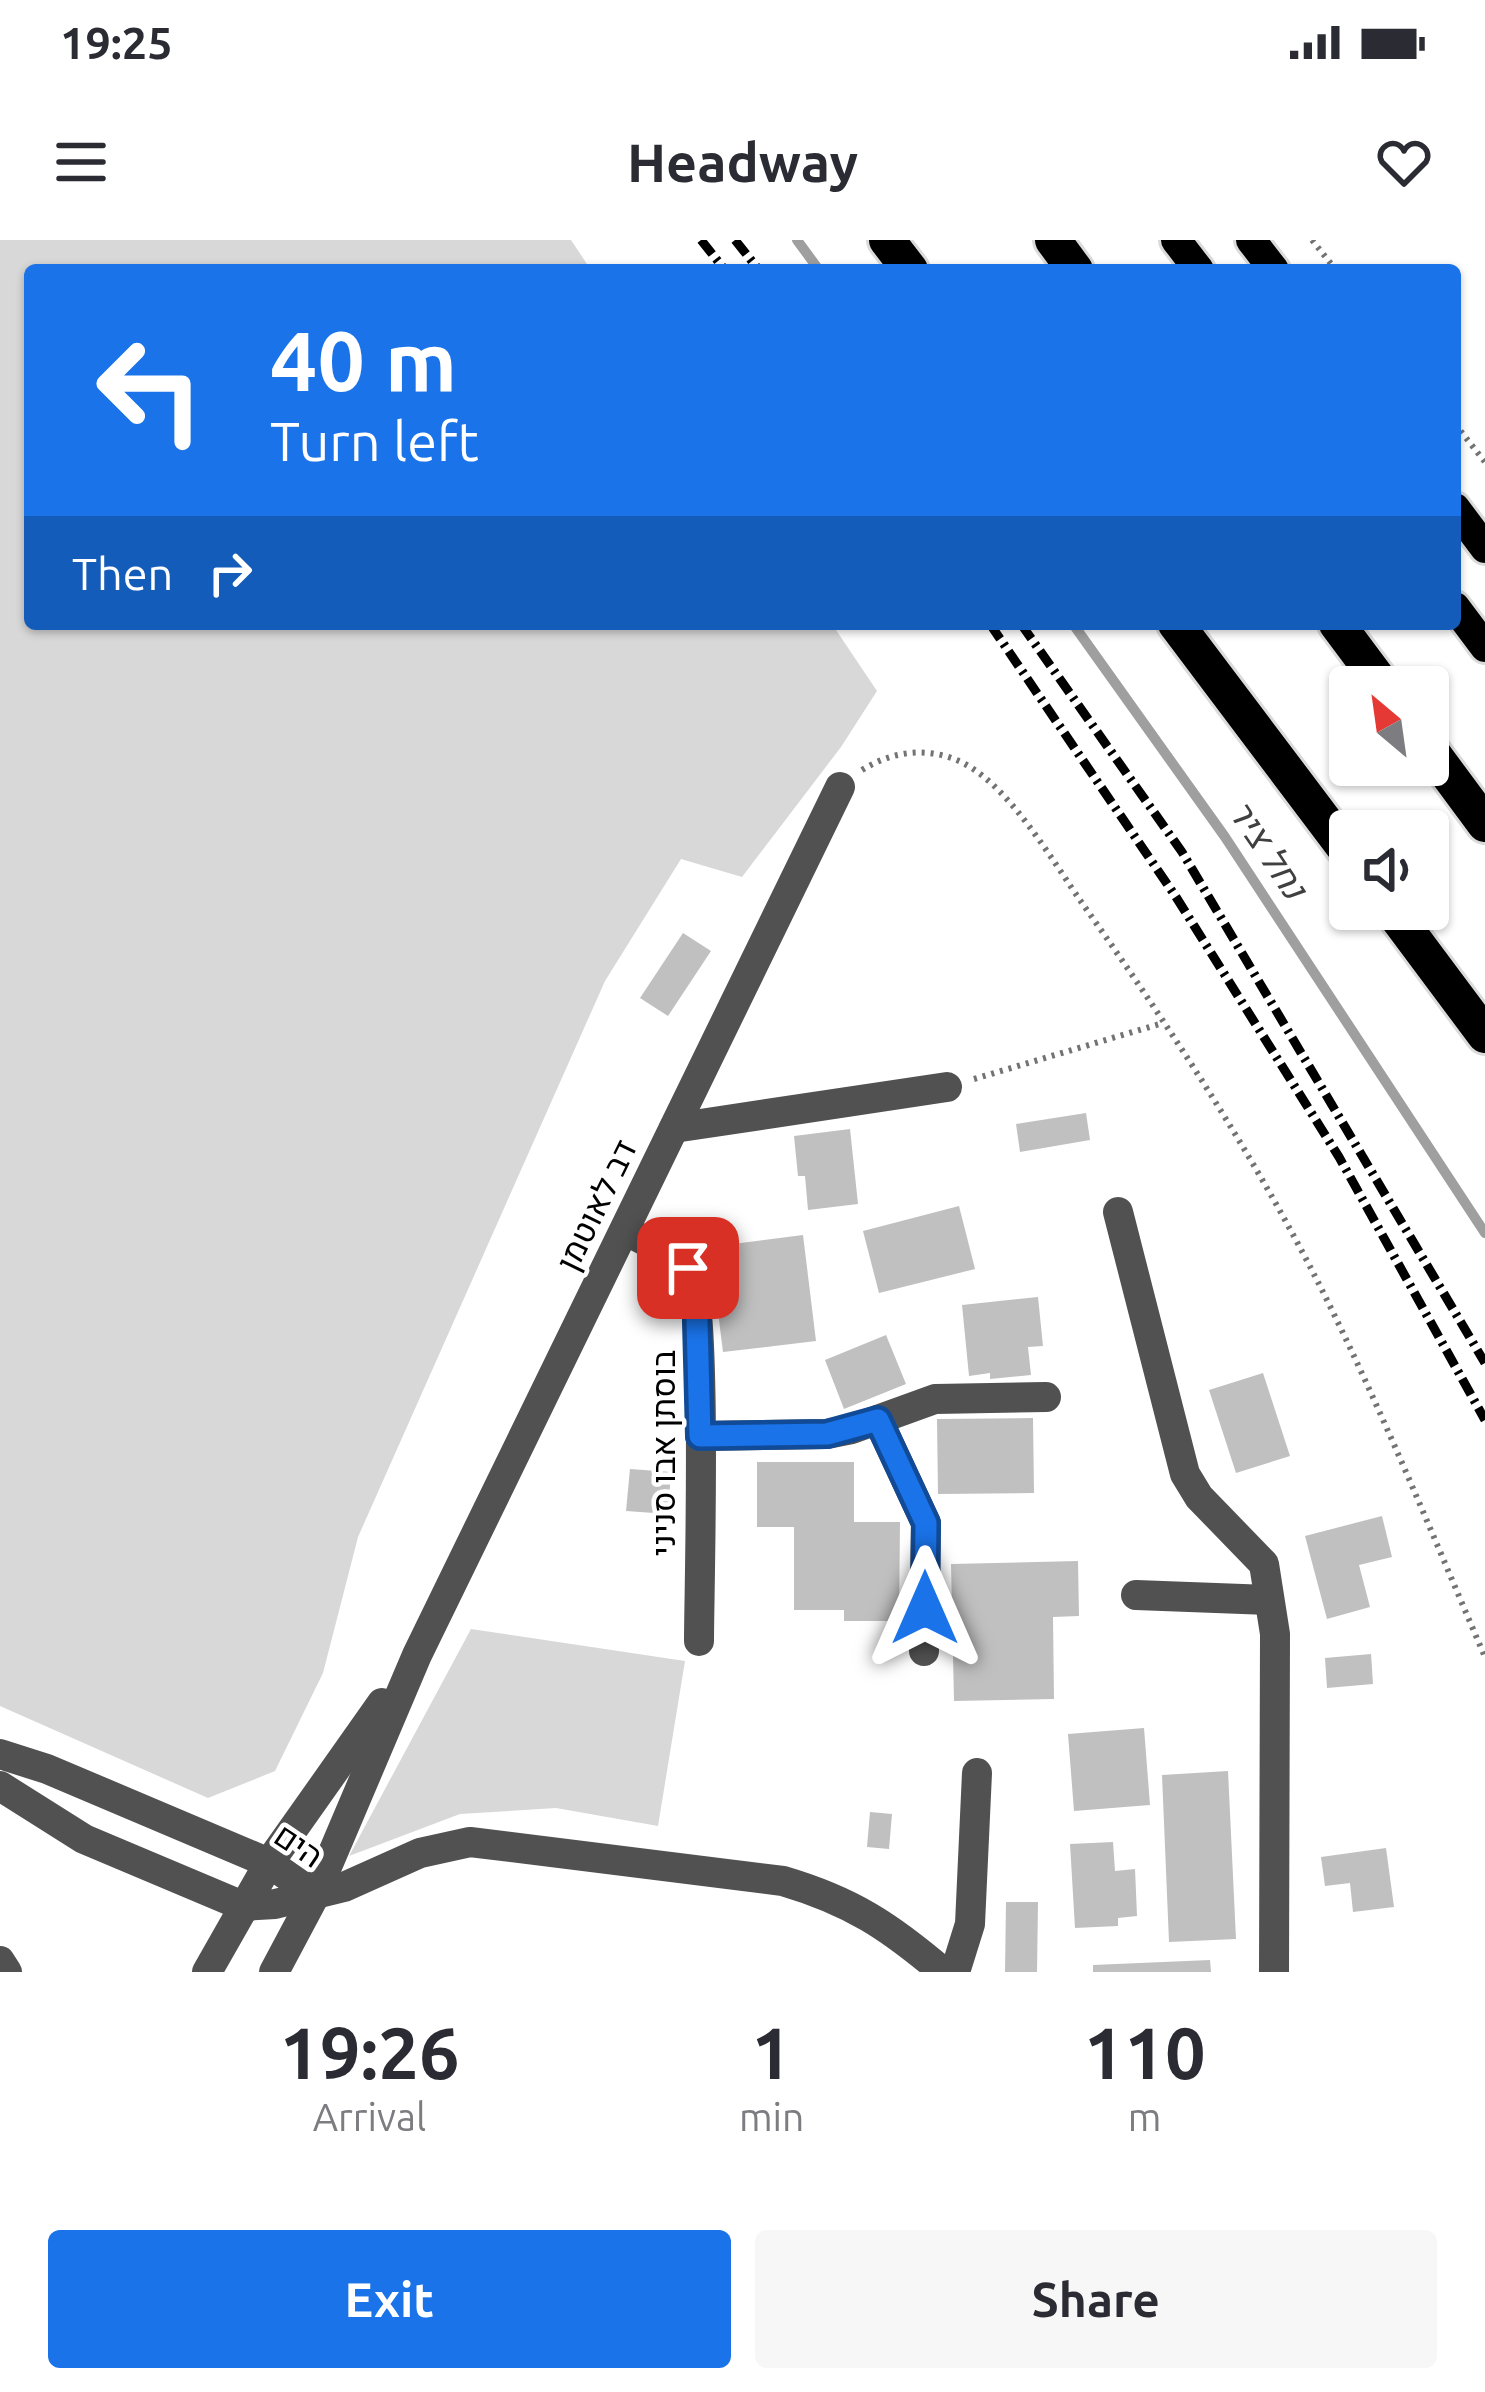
<!DOCTYPE html>
<html lang="en">
<head>
<meta charset="utf-8">
<style>
	:root { --surface:#fff; --page:#f7f7f7; --text:#2b2b33; --muted:#7c7c81; --accent:#1a73e8 }
	body { margin:0; font-family:Ubuntu,Heebo,sans-serif; background:var(--page); color:var(--text); height:100vh; display:flex; flex-direction:column; font-size:45px; white-space:nowrap }
	* { box-sizing:border-box; margin:0 }
	p { font-size:39px; color:var(--muted) }
	.icon { flex:none; width:66px; height:66px; fill:none; stroke:currentColor; stroke-width:2; stroke-linecap:round; stroke-linejoin:round }
	.map { position:relative; height:1732px; overflow:hidden }
	.side { display:flex; flex-direction:column; background:var(--surface); flex:1 }
	.side>* { flex:none }
	.hud { position:absolute; left:24px; top:24px; width:1437px; height:366px; border-radius:12px; box-shadow:0 3px 9px #0004; background:#1a73e8; color:#fff; overflow:hidden }
	.needle { width:78px; rotate:331deg }
	.buttons { position:absolute; left:1329px; top:426px; display:grid; gap:24px }
	.buttons a { display:grid; place-items:center; width:120px; height:120px; border-radius:12px; background:var(--surface); box-shadow:0 3px 9px #0004; font-size:60px }
	.pin { position:absolute; display:grid; place-items:center; width:102px; height:102px; color:#fff; margin:-51px; border-radius:24px; box-shadow:0 6px 18px #0006 }
	.me { position:absolute; width:132px; margin:-66px; rotate:0deg; stroke-linejoin:round; filter:drop-shadow(0 0 9px #0008) }
	.turn { display:flex; align-items:center; gap:42px; height:252px; padding:0 48px; font-size:54px }
	.turn .icon { width:156px; height:156px; stroke-width:2.5 }
	.turn b { display:block; font-size:84px; line-height:102px }
	.then { display:flex; align-items:center; height:114px; padding:0 48px; background:#0003; gap:24px; font-size:45px }
	.eta { display:flex; justify-content:space-evenly; align-items:center; height:204px; text-align:center }
	.eta b { font-size:72px; font-weight:700; line-height:84px }
	.cta { display:flex; gap:24px; margin-top:auto; padding:24px 48px }
	.cta a { flex:1; height:138px; border-radius:12px; background:var(--accent); color:#fff; font-size:48px; font-weight:700; line-height:138px; text-align:center }
	.cta a+a { background:var(--page); color:var(--text) }
	.status { display:flex; justify-content:space-between; align-items:center; height:84px; padding:0 60px; background:var(--surface); direction:ltr }
	.status svg { height:33px; fill:currentColor }
	header { display:flex; justify-content:space-between; align-items:center; height:156px; padding:0 48px; background:var(--surface); font-size:54px; font-weight:700 }
	.map>svg:first-child { display:block }
	.green { fill:#d8d8d8 }
	.lines { fill:none; stroke-linecap:round; stroke-linejoin:round }
	.stream { stroke:#9f9f9f; stroke-width:10 }
	.building { fill:#c0c0c0 }
	.major-casing { stroke:#dbdbdb; stroke-width:36 }
	.highway-casing { stroke:#dbdbdb; stroke-width:42 }
	.path { stroke:#737373; stroke-width:6; stroke-dasharray:3 6; stroke-linecap:butt }
	.minor { stroke:#515151; stroke-width:30 }
	.major { stroke:#000; stroke-width:30 }
	.highway { stroke:#000; stroke-width:36 }
	.rail { stroke:#000; stroke-width:9; stroke-dasharray:18 6 3 6; stroke-linecap:butt }
	.route-casing { stroke:#114b97; stroke-width:30 }
	.route { stroke:#1a73e8; stroke-width:21 }
	.labels { text-anchor:middle; stroke-width:9; stroke-linejoin:round; paint-order:stroke }
	.street-label { font-size:33px; fill:#000; stroke:#fff }
	.water-label { font-size:36px; font-style:italic; fill:#404040; stroke:#fff }
</style>
</head>
<body>
<div class="status"><b>19:25</b><svg viewBox="0 0 49 12"><path d="M0 12V9h3v3zM5 12V6h3v6zM10 12V3h3v9zM15 12V0h3v12zM26 1h20v11H26zM47 4h2v5h-2z"/></svg></div>
<header><svg class="icon" aria-label="menu" viewBox="0 0 24 24"><path d="M4 6h16M4 12h16M4 18h16"/></svg>Headway<svg class="icon" aria-label="heart" viewBox="0 0 24 24"><path d="M12 20l-8-8c-3-5 5-10 8-4 3-6 11-1 8 4z"/></svg></header>
<div class="map">
<svg width="1485" height="1732" viewBox="0 0 1485 1732">
	<rect width="100%" height="100%" fill="#fff"/>
	<g class="green">
		<path d="M0,0H571L591,30H30V384H832L877,451L841,507L742,637L681,619L605,741L358,1297L323,1433L275,1531L208,1558L0,1466Z"/>
		<path d="M471,1389L685,1421L658,1586L556,1568L460,1574L349,1616Z"/>
	</g>
	<g class="lines">
		<g class="stream">
			<path d="M797,0L819,30"/>
			<path d="M1073,384L1225,597L1485,993"/>
		</g>
	</g>
	<g class="building">
		<path d="M683,693L711,711L668,776L640,758Z"/>
		<path d="M1086,873L1090,900L1020,912L1016,884Z"/>
		<path d="M850,889L858,964L808,970L805,936H798L794,896Z"/>
		<path d="M959,966L975,1029L879,1053L863,991Z"/>
		<path d="M803,995L816,1101L723,1112L710,1007Z"/>
		<path d="M1038,1057L1043,1106L1028,1107L1031,1135L990,1139V1133L969,1136L962,1065Z"/>
		<path d="M886,1095L906,1144L844,1169L825,1120Z"/>
		<path d="M1263,1133L1290,1216L1236,1233L1209,1150Z"/>
		<path d="M1033,1178L1034,1253L938,1254L937,1179Z"/>
		<path d="M757,1222H854V1282H900L899,1381H844V1370H794V1287H757Z"/>
		<path d="M630,1229L671,1232L668,1274L626,1271Z"/>
		<path d="M1382,1276L1392,1317L1359,1325L1370,1367L1327,1379L1305,1296Z"/>
		<path d="M1078,1321L1079,1376L1053,1377L1054,1459L954,1461L951,1324Z"/>
		<path d="M1371,1414L1373,1444L1327,1448L1325,1418Z"/>
		<path d="M1144,1488L1150,1565L1074,1571L1068,1494Z"/>
		<path d="M1228,1531L1236,1699L1169,1702L1162,1535Z"/>
		<path d="M870,1572L892,1574L889,1609L867,1607Z"/>
		<path d="M1113,1602L1115,1631L1135,1629L1137,1676L1118,1678V1686L1075,1688L1070,1604Z"/>
		<path d="M1386,1608L1394,1667L1353,1672L1350,1643L1325,1646L1321,1617Z"/>
		<path d="M1006,1662H1038L1037,1732H1005Z"/>
		<path d="M1210,1720L1211,1732H1093V1725Z"/>
	</g>
	<g class="lines">
		<defs>
			<g id="major">
				<path d="M1176,0L1199,30"/>
				<path d="M1251,0L1274,30"/>
				<path d="M1455,268L1485,308"/>
				<path d="M1455,367L1485,407"/>
			</g>
			<g id="highway">
				<path d="M887,0L910,30"/>
				<path d="M1053,0L1075,30"/>
				<path d="M1176,384L1350,615"/>
				<path d="M1337,384L1384,447"/>
				<path d="M1428,507L1485,584"/>
				<path d="M1391,669L1485,795"/>
			</g>
		</defs>
		<use href="#major" class="major-casing"/>
		<use href="#highway" class="highway-casing"/>
		<g class="path">
			<path d="M1312,0L1336,30"/>
			<path d="M1455,184L1485,222"/>
			<path d="M862,530C894,510 931,506 965,524C1011,549 1052,620 1082,663C1169,786 1254,915 1322,1050C1382,1170 1432,1294 1485,1417"/>
			<path d="M974,839L1163,783"/>
		</g>
		<g class="minor">
			<path d="M674,888L947,847"/>
			<path d="M1118,972L1185,1234L1199,1257L1264,1324L1275,1394L1274,1732"/>
			<path d="M625,990C643,1001 675,1013 688,1029C708,1053 699,1350 699,1401"/>
			<path d="M878,1180L926,1283L924,1411"/>
			<path d="M700,1196L827,1194L852,1189L935,1159L1046,1157"/>
			<path d="M1136,1355L1269,1360"/>
			<path d="M0,1514L47,1529L269,1623L315,1655"/>
			<path d="M0,1546L84,1599L243,1666L275,1664L344,1647L420,1613L470,1602L783,1641C851,1661 889,1686 943,1732"/>
			<path d="M0,1721L7,1732"/>
			<path d="M207,1732L269,1623L382,1463"/>
			<path d="M274,1732L315,1655L417,1415L840,547"/>
			<path d="M955,1732L970,1684L977,1533"/>
		</g>
		<use href="#major" class="major"/>
		<use href="#highway" class="highway"/>
		<g class="rail">
			<path d="M701,0L725,30"/>
			<path d="M735,0L759,30"/>
			<path d="M990,384L1176,657L1339,917L1485,1180"/>
			<path d="M1021,384L1182,612L1485,1123"/>
		</g>
	</g>
	<g class="lines">
		<defs>
			<path id="route" d="M688,1028L696,1044L700,1196L827,1194L878,1180L926,1283L925,1368"/>
		</defs>
		<use href="#route" class="route-casing"/>
		<use href="#route" class="route"/>
	</g>
	<g class="labels">
		<g class="street-label">
			<text transform="translate(596 965) rotate(-64)" y="12">דב לאוטמן</text>
			<text transform="translate(663 1213) rotate(-90)" y="12">בוסתן אבו סניני</text>
			<text transform="translate(299 1605) rotate(34)" y="12">הים</text>
		</g>
		<g class="water-label">
			<text transform="translate(1268 609) rotate(56)" y="13">נחל ציר</text>
		</g>
	</g>
</svg>
<div class="buttons">
<a><svg class="needle" viewBox="-14 -14 28 28"><path d="M0-13l5 13h-10z" fill="#e53935"/><path d="M0 13l5-13h-10z" fill="#7c7c81"/></svg></a>
<a><svg class="icon" aria-label="sound" viewBox="0 0 24 24"><path d="M4 9h4l5-4v14l-5-4H4zM17 9q2 3 0 6"/></svg></a>
</div>
<div class="pin" style="left:688px;top:1028px;background:#d93025"><svg class="icon" aria-label="arrive" viewBox="0 0 24 24"><path d="M6 21V4h12l-3 4 3 4H6"/></svg></div>
<svg class="me" style="left:925px;top:1368px" viewBox="-20 -20 40 40"><path d="M0-17L14 15 0 8-14 15z" fill="#1a73e8" stroke="#fff" stroke-width="4"/></svg>
<div class="hud">
<div class="turn"><svg class="icon" aria-label="left" viewBox="0 0 24 24"><path d="M17 20v-9H6M10 6l-5 5 5 5"/></svg><div><b>40 m</b>Turn left</div></div>
<div class="then">Then<svg class="icon" aria-label="right" viewBox="0 0 24 24"><path d="M7 20v-9h11M14 6l5 5-5 5"/></svg></div>
</div>
</div>
<section class="side">
<div class="eta">
<div><b>19:26</b><p>Arrival</p></div>
<div><b>1</b><p>min</p></div>
<div><b>110</b><p>m</p></div>
</div>
<div class="cta"><a>Exit</a><a>Share</a></div>
</section>
</body>
</html>
